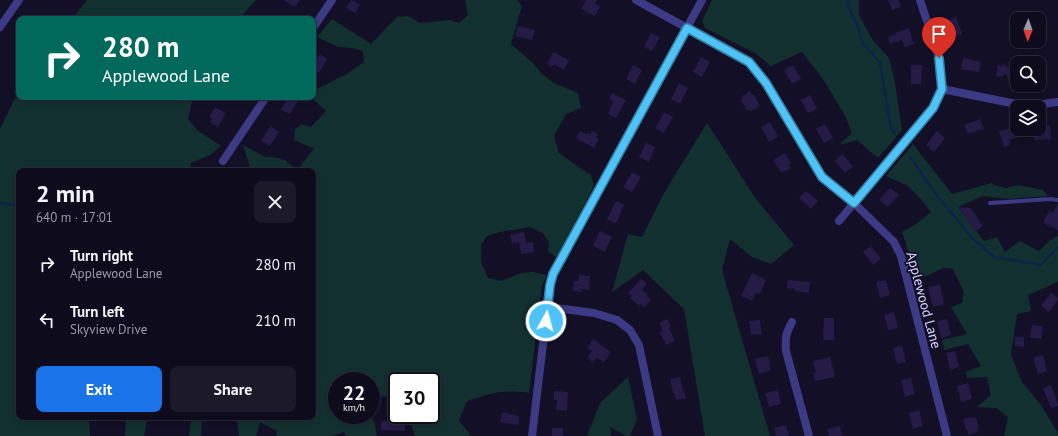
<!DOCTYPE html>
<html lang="en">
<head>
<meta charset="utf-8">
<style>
	:root { --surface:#0e0b1c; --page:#1c1929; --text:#f1f3f6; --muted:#9b9ba3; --line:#2e2b3b; --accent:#1a73e8 }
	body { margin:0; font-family:"PT Sans",sans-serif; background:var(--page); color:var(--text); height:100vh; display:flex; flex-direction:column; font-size:15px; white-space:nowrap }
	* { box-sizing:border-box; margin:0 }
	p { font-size:13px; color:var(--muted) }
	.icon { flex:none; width:22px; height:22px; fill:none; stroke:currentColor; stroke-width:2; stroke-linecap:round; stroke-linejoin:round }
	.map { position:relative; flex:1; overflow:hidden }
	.details { position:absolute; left:16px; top:168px; width:300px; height:252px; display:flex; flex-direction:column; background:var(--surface); border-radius:8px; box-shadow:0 2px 6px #0003,0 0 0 1px var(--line) }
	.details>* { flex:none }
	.guide { position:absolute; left:16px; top:16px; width:300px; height:84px; border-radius:8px; box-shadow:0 2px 6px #0003,0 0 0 1px var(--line); background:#00695c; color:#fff; overflow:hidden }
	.needle { width:26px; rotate:182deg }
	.fabs { position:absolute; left:1010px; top:12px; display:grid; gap:8px }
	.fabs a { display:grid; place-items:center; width:36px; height:36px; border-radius:8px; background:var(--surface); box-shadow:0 2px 6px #0003,0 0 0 1px var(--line); font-size:20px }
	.speed { position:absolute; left:328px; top:372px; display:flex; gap:8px; font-size:20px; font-weight:700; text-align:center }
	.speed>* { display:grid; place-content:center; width:52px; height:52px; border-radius:50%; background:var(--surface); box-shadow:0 2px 6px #0003,0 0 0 1px var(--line); line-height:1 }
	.speed small { font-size:10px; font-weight:400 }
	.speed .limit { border:2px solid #111; border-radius:6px; background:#fff; color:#111 }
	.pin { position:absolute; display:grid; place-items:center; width:34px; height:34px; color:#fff; margin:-41px -17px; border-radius:50% 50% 50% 0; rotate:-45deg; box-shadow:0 0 4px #0007 }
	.pin .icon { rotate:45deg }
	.me { position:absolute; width:44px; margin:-22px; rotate:7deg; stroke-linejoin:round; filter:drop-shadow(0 0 3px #0008) }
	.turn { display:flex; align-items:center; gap:14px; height:84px; padding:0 20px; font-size:18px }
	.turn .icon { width:52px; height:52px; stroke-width:2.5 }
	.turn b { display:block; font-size:28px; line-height:34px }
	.round { display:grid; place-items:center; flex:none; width:42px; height:42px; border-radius:8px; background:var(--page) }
	.headline { display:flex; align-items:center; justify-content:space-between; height:68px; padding:0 20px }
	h1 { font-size:24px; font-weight:700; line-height:30px }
	.button { display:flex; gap:8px; margin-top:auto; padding:8px 20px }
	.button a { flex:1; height:46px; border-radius:8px; background:var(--accent); color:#fff; font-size:16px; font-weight:700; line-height:46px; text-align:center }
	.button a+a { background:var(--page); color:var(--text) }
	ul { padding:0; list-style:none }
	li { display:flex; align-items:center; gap:12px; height:56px; padding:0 20px }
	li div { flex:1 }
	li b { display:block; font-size:15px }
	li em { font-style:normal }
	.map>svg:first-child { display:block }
	.green { fill:#12302f }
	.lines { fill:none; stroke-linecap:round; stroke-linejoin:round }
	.stream { stroke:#0c2248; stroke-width:2.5 }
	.building { fill:#241b47 }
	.lane { stroke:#3d3a85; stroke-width:4 }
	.street { stroke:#3d3a85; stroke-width:8 }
	.route-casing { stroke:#337fa1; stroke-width:10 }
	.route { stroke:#4fc3f7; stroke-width:7 }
	.labels { text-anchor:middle; stroke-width:3.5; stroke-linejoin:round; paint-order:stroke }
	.street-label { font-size:14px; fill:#d9d4ff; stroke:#130f26 }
</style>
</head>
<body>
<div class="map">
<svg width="1058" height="436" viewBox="0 0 1058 436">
	<rect width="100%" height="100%" fill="#130f26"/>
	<g class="green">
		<path d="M87,0H256L239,19H72Z"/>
		<path d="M465,0H517L522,6L511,44L533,63L542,74L554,83L578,93L581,108L566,114L554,136L559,153L574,164L591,175L594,185L584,206L557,257L548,252L549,243L543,233L530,227L500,232L487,236L481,245V262L488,278L501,281L521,273L533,272L547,275L542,286L529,393C505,389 490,393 467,401L459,420L471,436H415L408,415H431V381H397V397L371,396V381H337V415H368L374,421L377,436H346L344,432L333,436H276L277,431L260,422L256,436H239L237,417H313V171H251L243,145L265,157H274L285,160L297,170L314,149L294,140L295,129L302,124L311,127L326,111L311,97H313V91L348,73L364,62L363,51L352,48L338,47L317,37L332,19L371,44L397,17L408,16L420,23L450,20L459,23L468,15Z"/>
		<path d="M712,0H859V15L872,39L889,58L894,77L902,130L878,158L857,140L839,145L852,133L845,116L825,82L802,52L771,66L755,53L705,28L702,21Z"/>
		<path d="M19,92V97H193L188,119L197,130L221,146L210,155L191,163L190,171H19V417H99L89,420L90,436H0V129L16,96Z"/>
		<path d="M707,123L756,199L794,245L771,264L752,257L730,239L722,270L770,436H705L684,309L643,270L612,292L628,234L642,237L664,193Z"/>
		<path d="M913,144L952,194L992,183L993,185L1006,188L1018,185L1043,190L1048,196L1007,199L983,196L958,207L984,241L997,237L1005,252L1020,241L1039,251L1049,241L1058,236V282L1028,295L1031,311L1017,314L1011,354L1022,382L1041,405L1058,433V436H1004L1008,417L996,408L977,407L991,395L987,377L967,378L966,372L981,366L968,344L944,350L942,340L967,334L951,307L962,303L964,292L953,269L943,268L924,277L915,272L902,232L916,224L931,212L925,204L908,186L886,176Z"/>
		<path d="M628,377L637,419L630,436H626L610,427L611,436H587L600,403Z"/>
		<path d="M103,417H148L144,436H125L126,421Z"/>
		<path d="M187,417H202L201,436H189L191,421Z"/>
	</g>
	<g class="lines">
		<g class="stream">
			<path d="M848,0V5L858,27L863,44L880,62L891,129L895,134"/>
			<path d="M911,158L935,193L971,237L994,257L1041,265L1058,247"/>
			<path d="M0,203L19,206"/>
		</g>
	</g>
	<g class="building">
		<path d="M283,0H300L295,7Z"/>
		<path d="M351,0L360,4L355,13L346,8Z"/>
		<path d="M586,0H597L595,4L600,6L595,16L581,9Z"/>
		<path d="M888,0H899L901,7L892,10Z"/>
		<path d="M956,17L962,34L952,37L946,21Z"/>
		<path d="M518,26L535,30L532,40L515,36Z"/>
		<path d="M909,28L914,44L905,47L902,40L890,44L888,37L896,34L895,33Z"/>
		<path d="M651,33L660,37L652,51L644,47Z"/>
		<path d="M553,52L569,60L564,70L554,64L552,67L547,64Z"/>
		<path d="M320,54L327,59L319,73L313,69V62L315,58L317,59Z"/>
		<path d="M701,57L710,62L702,77L693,72Z"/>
		<path d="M963,58L981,62L979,72L961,69Z"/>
		<path d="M1001,62L1009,68H1012L1013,70L1012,71L1010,84L1006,74L1001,77L996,76L998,65L1003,66Z"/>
		<path d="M633,65L642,70L635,84L626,79Z"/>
		<path d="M793,65L801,79L792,84L784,70Z"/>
		<path d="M911,65H922L921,84H911Z"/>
		<path d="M1039,71H1046L1047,81L1039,82Z"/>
		<path d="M679,83L688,88L680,104L671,99Z"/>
		<path d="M750,91L752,95H754L760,106L751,111L747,110L741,100L743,99L742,96Z"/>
		<path d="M612,93L626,100L616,118L608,114L613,101L609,99Z"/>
		<path d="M810,95L817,109L808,113L801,100Z"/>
		<path d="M288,97H300L290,114L281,110Z"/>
		<path d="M215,107L226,113L218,127L210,122L212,119L209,117Z"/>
		<path d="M664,112L673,117L664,133L655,128Z"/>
		<path d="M980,119L984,129L968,134L964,125Z"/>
		<path d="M770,122L778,137L769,142L761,127Z"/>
		<path d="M825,124L833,138L824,143L816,129Z"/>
		<path d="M1050,125L1051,139L1034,140V129H1039V126Z"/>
		<path d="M270,126L279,132L270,146L261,141Z"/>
		<path d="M1014,126L1019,137L1009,140L1010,145L1004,147L999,132Z"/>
		<path d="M580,131L587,134L588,133L590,134L592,131L598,134L596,138L599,139L594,148L576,138Z"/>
		<path d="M937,131L945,138L934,152L926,145Z"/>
		<path d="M646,143L655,147L649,162L639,157Z"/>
		<path d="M785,153L791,163L789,164L791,168L782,173L773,160Z"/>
		<path d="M842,154L853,166L845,173L835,161Z"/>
		<path d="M632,172L641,177L632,192L623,187Z"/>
		<path d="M890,188L899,195L888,207L879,200Z"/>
		<path d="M806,191L818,201L811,209L799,198Z"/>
		<path d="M616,201L624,205L616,224L607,219Z"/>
		<path d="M1058,203V230L1043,223L1049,211L1053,213Z"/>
		<path d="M959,207L971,208L983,226L975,232Z"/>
		<path d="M600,231L612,237L605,252L593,246Z"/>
		<path d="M524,232L526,243L533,242L534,252L521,254L519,242L512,244L510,235Z"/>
		<path d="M871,246L881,259L873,265L863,252Z"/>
		<path d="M752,273L766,280L760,294L756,293L752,301L741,296Z"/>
		<path d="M579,275L590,276L589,290L582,289V292L573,291L574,281H578Z"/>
		<path d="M641,279L647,284L642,290L648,295L647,297L651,300L644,307L641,304L639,306L630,298L632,296L628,293Z"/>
		<path d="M788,280L810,282L809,293L795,291V289L787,288Z"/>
		<path d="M886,280L890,295L880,298L876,282Z"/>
		<path d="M940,285L944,304L933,307L928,287Z"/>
		<path d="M1051,293L1058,298V300L1049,312L1041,306Z"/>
		<path d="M894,312L898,328L888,330L884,315Z"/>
		<path d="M824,318H834V340H823Z"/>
		<path d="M667,319L671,326L669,328L675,341L666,345L659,332L663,331L659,323Z"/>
		<path d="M947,319L951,335L941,338L937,321Z"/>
		<path d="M760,320L762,334L751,335L749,321Z"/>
		<path d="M1032,325L1043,326L1041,339L1030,338Z"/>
		<path d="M1015,337H1024V347L1015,346Z"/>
		<path d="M593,339L611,352L604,362L597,358L593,362L587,358L592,351L587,348Z"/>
		<path d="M902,346L906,362L897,364L893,348Z"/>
		<path d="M955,351L959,367L950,370L946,353Z"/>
		<path d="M1043,355L1047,371L1038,374L1033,357Z"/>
		<path d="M768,356L771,370L759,374L755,359Z"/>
		<path d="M830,357L835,377L815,381L813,373H816L813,361Z"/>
		<path d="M680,377L683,391H684L686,398L676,400L674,393H673L670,379Z"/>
		<path d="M911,378L915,394L905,397L901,380Z"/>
		<path d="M968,383L972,399L961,402L957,386Z"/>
		<path d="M1051,385L1058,404V406L1051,408L1043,388Z"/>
		<path d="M778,390L781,404L769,407L765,393Z"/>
		<path d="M554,391L568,392L567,411L556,410L557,400H554Z"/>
		<path d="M919,410L923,426L913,429L909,413Z"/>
		<path d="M502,412L519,416L518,425L500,422Z"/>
		<path d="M971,417L972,418L976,417L979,428L977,429L978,432L968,435L967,429L966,430L963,419Z"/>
		<path d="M383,421H405V431L381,430V422H383Z"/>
		<path d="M786,425L789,436H776L774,428Z"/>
		<path d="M840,426L842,436H829L827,429Z"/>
		<rect x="552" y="428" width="11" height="8"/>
	</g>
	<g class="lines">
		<path class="lane" d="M990,203L1051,199L1058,200"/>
		<g class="street">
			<path d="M636,0L749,62L766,83L822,177L854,203L894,242L901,256L947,436"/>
			<path d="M0,27L19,0"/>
			<path d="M313,28L332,0"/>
			<path d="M942,89L1016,104L1036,105L1058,102"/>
			<path d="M223,161L266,97"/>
			<path d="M839,221L933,108L942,89L939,58L920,0"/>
			<path d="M548,307L594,313L617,320L630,330L639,345L658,436"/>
			<path d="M792,322C786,333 785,338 786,351L809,436"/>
			<path d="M532,436L550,285L553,274L702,0"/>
		</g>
	</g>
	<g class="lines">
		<defs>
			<path id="route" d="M546,321L550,285L553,274L687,28L749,62L766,83L822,177L854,203L933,108L942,89L939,58"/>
		</defs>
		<use href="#route" class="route-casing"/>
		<use href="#route" class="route"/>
	</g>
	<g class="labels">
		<g class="street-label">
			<text transform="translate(924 300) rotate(75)" y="5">Applewood Lane</text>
		</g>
	</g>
</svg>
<div class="fabs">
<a><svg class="needle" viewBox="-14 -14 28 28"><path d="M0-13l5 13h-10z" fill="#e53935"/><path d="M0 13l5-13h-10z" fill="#9b9ba3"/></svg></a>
<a><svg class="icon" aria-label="search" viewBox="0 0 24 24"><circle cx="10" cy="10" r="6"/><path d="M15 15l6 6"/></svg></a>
<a><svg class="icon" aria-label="layers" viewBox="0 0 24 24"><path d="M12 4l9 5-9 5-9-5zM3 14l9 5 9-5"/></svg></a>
</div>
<div class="speed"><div>22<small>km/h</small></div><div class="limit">30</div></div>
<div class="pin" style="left:939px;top:58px;background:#d93025"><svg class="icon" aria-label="arrive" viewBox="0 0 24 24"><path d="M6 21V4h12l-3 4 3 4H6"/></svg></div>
<svg class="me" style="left:546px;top:321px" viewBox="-20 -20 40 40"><circle r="17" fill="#4fc3f7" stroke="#fff" stroke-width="3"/><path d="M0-11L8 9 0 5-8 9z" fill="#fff"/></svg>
<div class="guide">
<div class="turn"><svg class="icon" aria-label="right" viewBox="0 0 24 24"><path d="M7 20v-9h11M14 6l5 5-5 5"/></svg><div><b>280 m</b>Applewood Lane</div></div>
</div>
<section class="details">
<div class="headline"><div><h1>2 min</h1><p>640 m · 17:01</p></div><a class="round"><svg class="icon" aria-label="close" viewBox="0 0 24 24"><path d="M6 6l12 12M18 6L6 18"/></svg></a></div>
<ul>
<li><svg class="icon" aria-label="right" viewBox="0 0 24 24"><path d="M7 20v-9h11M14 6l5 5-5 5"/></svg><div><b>Turn right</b><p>Applewood Lane</p></div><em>280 m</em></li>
<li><svg class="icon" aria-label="left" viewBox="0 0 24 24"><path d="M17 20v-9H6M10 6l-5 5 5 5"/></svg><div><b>Turn left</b><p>Skyview Drive</p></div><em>210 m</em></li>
</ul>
<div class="button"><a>Exit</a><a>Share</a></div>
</section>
</div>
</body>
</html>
